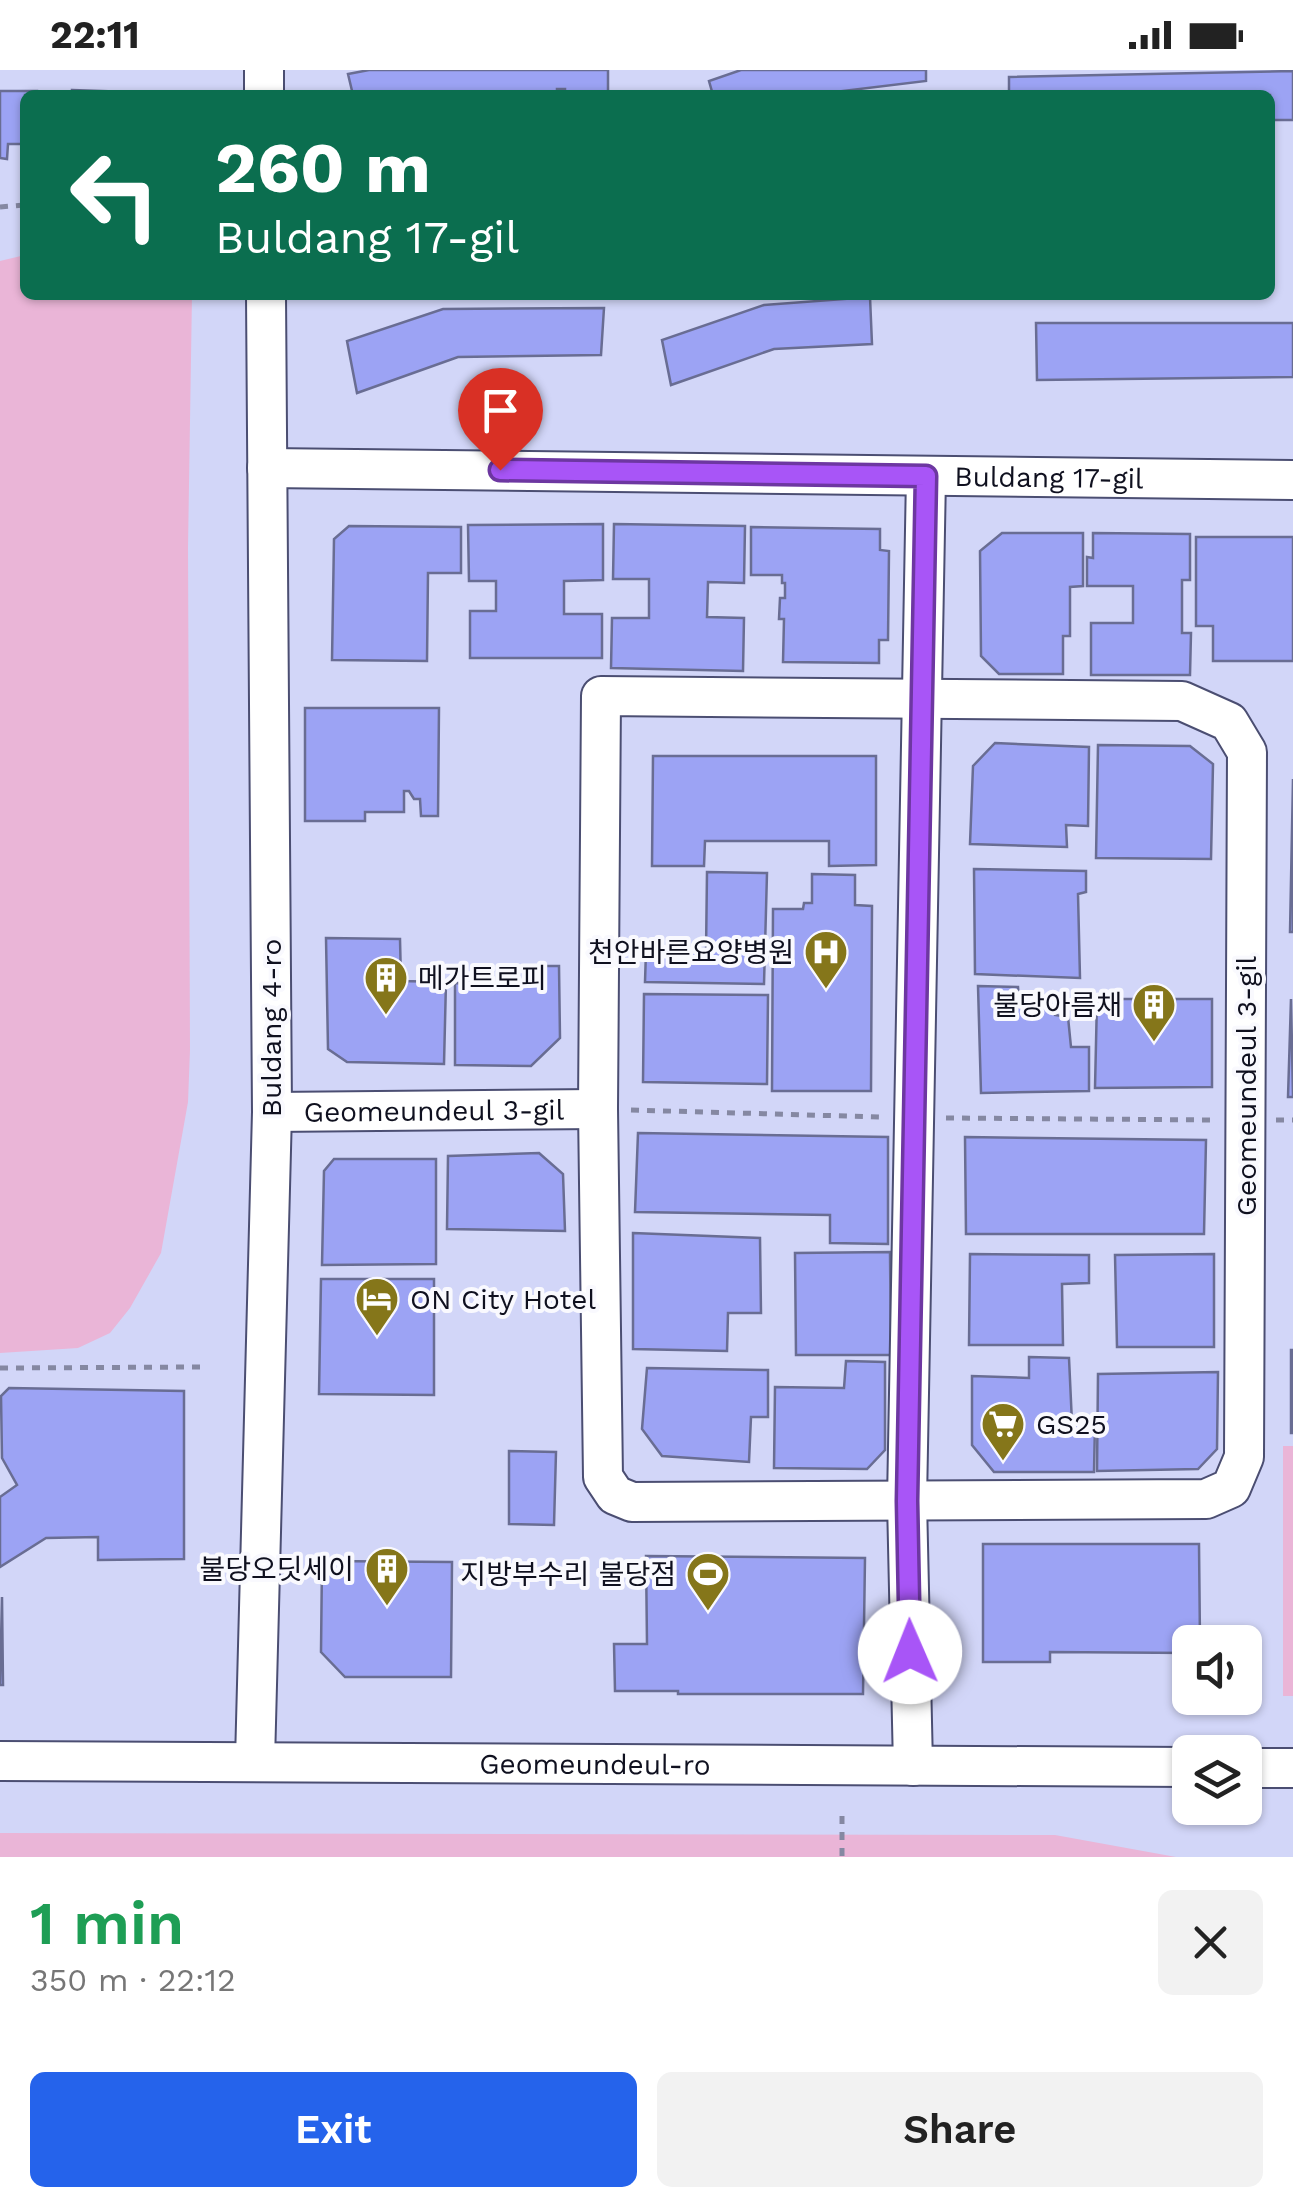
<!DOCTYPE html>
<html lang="en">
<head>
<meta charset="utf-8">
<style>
	:root { --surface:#fff; --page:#f2f2f2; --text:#222; --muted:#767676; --accent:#2563eb }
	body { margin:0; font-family:"Work Sans","Noto Sans KR",sans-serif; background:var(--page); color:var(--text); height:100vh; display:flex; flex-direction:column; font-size:38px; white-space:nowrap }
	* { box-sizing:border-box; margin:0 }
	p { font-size:32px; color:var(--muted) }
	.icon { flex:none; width:55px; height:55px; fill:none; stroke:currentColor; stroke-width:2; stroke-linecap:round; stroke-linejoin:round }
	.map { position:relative; height:1787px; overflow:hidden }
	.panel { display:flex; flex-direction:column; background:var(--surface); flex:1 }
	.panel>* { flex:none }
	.top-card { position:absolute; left:20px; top:20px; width:1255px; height:210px; border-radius:15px; box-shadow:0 2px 8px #0004; background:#0b6e4f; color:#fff; overflow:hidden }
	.fabs { position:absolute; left:1172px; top:1555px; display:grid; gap:20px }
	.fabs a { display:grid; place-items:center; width:90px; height:90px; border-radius:15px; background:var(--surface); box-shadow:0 2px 8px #0004; font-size:50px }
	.pin { position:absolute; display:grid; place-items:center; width:85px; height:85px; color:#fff; margin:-102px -42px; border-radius:50% 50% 50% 0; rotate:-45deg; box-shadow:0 0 10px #0007 }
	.pin .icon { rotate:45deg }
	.me { position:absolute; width:110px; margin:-55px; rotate:359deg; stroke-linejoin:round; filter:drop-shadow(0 0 8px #0008) }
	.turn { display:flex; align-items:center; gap:35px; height:210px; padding:0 30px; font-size:45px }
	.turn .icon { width:130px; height:130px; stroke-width:2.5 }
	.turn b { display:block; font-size:70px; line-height:85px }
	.round { display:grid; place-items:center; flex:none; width:105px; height:105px; border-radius:15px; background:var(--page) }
	.head { display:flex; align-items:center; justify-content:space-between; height:170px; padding:0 30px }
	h1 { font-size:60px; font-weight:600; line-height:75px; color:#1e9e55 }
	.button { display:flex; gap:20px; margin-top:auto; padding:20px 30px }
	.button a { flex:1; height:115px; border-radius:15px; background:var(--accent); color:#fff; font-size:40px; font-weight:600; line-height:115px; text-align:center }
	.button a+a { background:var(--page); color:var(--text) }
	.status { display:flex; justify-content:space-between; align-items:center; height:70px; padding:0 50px; background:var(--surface); direction:ltr }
	.status svg { height:28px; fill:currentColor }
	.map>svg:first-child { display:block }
	.green { fill:#eab5d7 }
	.building { fill:#9ca3f4; stroke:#696d93; stroke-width:2.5 }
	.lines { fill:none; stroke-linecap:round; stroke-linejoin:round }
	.minor-casing { stroke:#4b4e72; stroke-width:42 }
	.path { stroke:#8588a2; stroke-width:5; stroke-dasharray:8 8; stroke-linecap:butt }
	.minor { stroke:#fff; stroke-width:38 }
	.route-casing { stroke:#6d37a1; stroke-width:25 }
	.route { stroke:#a855f7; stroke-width:18 }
	.labels { text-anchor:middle; stroke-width:8; stroke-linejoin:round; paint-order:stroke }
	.street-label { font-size:28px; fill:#0f101f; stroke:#f9f9fe }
	.poi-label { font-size:28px; fill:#0f101f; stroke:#f9f9fe; text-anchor:end }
</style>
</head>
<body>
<div class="status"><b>22:11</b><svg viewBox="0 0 49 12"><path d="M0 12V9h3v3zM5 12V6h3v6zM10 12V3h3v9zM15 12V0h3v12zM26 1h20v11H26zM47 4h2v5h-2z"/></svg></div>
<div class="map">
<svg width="1293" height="1787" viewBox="0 0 1293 1787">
	<rect width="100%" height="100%" fill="#d2d6f8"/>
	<g class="green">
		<path d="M25,185V225H192L188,478L190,980L188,1032L161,1183L130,1238L110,1263L78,1278L0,1283V191Z"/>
		<rect x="1283" y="1376" width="10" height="250"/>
		<path d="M0,1763L1055,1765L1176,1787H0Z"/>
	</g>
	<g class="building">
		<path d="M369,0H608V25H565V19H557V25H353L348,4Z"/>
		<path d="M741,0H926V11L810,25H713L709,11Z"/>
		<path d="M1293,1V50H1270V25H1009V7Z"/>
		<path d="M72,20L158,23V25H72Z"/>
		<path d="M0,21H37V25H25V74H8L7,89L0,88Z"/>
		<path d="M870,227L872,274L774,279L671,315L662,270L764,235Z"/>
		<path d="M604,238L601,285L458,287L357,323L347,271L443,239Z"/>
		<path d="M1036,253H1293V307L1037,310Z"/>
		<path d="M603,454V510L564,511V544H602V588H470V541H496V511H469L468,455Z"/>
		<path d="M614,454L745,456L744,513L708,512L707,547L744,548L743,601L611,598L612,548H649V509H613Z"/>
		<path d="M349,456L461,457V503H428L427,591L332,590L334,469Z"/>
		<path d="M751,457L880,459V480L889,481L888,570H879V593L783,592L784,549H779L780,528H785V513H782V505H751Z"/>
		<path d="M1002,463H1083V516L1070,517V566H1063V604H999L981,586L980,481Z"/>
		<path d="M1093,463L1190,464V510H1182V563H1191L1190,605H1091V553H1133V516H1087V487L1093,488Z"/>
		<path d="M1196,467H1293V591H1213V556H1196Z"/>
		<path d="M305,638H439L438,746H421L420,729H414L409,721H404V742H365V751H305Z"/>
		<path d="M995,673L1089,677L1088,756L1066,755L1067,777L970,774L973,696Z"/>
		<path d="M1098,675L1190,676L1213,694L1211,789L1096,788Z"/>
		<path d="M653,686H876V795L829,796V771H705L704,796H652Z"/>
		<path d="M1293,709V862H1290Z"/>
		<path d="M974,799L1086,801V822L1078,824L1080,908L975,904Z"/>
		<path d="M707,802L767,803L764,914L645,912L646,881L706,882Z"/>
		<path d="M812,804L855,805V835L872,836L871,1021H772L773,839H803L804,833H812Z"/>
		<path d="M326,868L400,869L401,911L446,912L444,994L347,992L328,979Z"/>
		<path d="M531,896H559L560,968L531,996L455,995V913L532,914Z"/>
		<path d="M978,916L1018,917L1019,933L1054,935L1055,945L1068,947L1071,977H1089V1021L981,1023Z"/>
		<path d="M644,924L768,925L767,1014L643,1012Z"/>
		<path d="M1097,929H1212V1017L1095,1018Z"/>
		<path d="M1291,929L1293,1027H1288Z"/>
		<path d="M638,1063L888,1067V1174L830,1173V1145L635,1142Z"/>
		<path d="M965,1067L1206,1070L1204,1164H966Z"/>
		<path d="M539,1083L563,1104L565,1161L447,1159L448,1086Z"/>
		<path d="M334,1089H436V1194L322,1195L324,1101Z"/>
		<path d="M633,1163L760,1168L761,1243H728L727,1281L633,1279Z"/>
		<path d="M890,1182L891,1285H796L795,1183Z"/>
		<path d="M970,1184L1089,1185V1213L1062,1214L1063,1275H969Z"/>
		<path d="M1214,1184V1277H1117L1115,1185Z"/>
		<path d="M321,1209H434V1325L319,1324Z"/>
		<rect x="1291" y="1280" width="2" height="83"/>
		<path d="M1029,1287L1069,1288L1072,1353H1095L1094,1402H994L972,1375V1306L1029,1308Z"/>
		<path d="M846,1291L885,1292V1380L867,1399L774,1398L775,1317L844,1318Z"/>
		<path d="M647,1298L768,1300V1347H751L749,1392L662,1386L642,1359Z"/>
		<path d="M1218,1302L1217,1379L1198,1399L1097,1401L1098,1304Z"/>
		<path d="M9,1318L184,1321V1489L98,1490V1467L46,1468L0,1497V1427L17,1415L2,1388L1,1326Z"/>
		<path d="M509,1381L556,1382L554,1455L509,1454Z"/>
		<path d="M983,1474H1199L1200,1572H1190V1583L1050,1582V1592H983Z"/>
		<path d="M646,1486L865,1488L863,1624H678V1621H615L614,1574H647Z"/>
		<path d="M322,1491L452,1492L451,1607H345L321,1582Z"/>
		<path d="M2,1527L3,1615H0Z"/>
	</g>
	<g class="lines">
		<defs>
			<g id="minor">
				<path d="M264,0V25"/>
				<path id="s1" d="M267,398L1293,410"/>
				<path d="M601,626L1182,631L1229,652L1247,682L1244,1387L1231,1418L1206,1429L632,1432L615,1425L603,1407L598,1039Z"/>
				<path id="s2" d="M272,1042L598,1039"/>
				<path id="s3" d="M0,1691L1190,1697"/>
				<path d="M255,1691L272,1042L266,225"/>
				<path d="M913,1696L907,1431L926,406"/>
				<path d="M1245,1698H1293"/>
			</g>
		</defs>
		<use href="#minor" class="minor-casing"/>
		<g class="path">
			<path d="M0,137L25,135"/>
			<path d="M631,1040L880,1047"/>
			<path d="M946,1048L1215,1050"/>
			<path d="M1276,1050H1293"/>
			<path d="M0,1298L200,1297"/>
			<path d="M842,1746V1787"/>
		</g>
		<use href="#minor" class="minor"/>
	</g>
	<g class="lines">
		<defs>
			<path id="route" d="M500,400L926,406L907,1431L910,1582"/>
		</defs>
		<use href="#route" class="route-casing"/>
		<use href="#route" class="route"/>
	</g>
	<defs>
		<symbol id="hospital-pin" viewBox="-11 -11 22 30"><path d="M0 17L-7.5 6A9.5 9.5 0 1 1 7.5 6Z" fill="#85761a" stroke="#f9f9fe"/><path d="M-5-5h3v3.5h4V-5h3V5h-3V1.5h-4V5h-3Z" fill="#fff"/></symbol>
		<symbol id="building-pin" viewBox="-11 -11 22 30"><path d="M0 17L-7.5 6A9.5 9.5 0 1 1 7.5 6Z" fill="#85761a" stroke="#f9f9fe"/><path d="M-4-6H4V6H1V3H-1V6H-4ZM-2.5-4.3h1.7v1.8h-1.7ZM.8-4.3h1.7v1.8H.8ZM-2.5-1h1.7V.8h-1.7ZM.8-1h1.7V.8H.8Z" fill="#fff"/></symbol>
		<symbol id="hotel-pin" viewBox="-11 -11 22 30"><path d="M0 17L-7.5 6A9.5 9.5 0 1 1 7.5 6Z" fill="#85761a" stroke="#f9f9fe"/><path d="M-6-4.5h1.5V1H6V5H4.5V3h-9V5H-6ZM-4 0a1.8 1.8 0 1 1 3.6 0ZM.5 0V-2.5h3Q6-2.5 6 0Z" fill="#fff"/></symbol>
		<symbol id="supermarket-pin" viewBox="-11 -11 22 30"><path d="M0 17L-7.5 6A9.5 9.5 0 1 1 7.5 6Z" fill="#85761a" stroke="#f9f9fe"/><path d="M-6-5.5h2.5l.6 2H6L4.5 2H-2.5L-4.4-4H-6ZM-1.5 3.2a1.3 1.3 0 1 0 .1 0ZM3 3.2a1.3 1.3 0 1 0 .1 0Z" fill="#fff"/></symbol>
		<symbol id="stadium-pin" viewBox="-11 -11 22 30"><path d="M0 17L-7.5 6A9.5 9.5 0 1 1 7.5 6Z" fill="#85761a" stroke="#f9f9fe"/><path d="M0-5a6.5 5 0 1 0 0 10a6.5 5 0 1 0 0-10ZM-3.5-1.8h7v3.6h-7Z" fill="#fff"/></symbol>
	</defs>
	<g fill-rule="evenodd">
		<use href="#hospital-pin" x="801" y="857" width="50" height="68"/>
		<use href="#building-pin" x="361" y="883" width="50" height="68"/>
		<use href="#building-pin" x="1129" y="910" width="50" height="68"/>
		<use href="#hotel-pin" x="352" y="1204" width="50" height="68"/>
		<use href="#supermarket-pin" x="978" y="1329" width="50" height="68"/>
		<use href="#building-pin" x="362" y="1474" width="50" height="68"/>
		<use href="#stadium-pin" x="683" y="1479" width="50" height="68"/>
	</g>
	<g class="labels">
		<g class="street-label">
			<text dy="10" stroke="none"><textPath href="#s1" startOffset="782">Buldang 17-gil</textPath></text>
			<text transform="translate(271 958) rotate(-90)" y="10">Buldang 4-ro</text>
			<text transform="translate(1246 1016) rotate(-90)" y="10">Geomeundeul 3-gil</text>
			<text dy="10" stroke="none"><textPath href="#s2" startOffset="162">Geomeundeul 3-gil</textPath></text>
			<text dy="10" stroke="none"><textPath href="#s3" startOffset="595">Geomeundeul-ro</textPath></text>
		</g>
		<g class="poi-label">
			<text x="794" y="892">천안바른요양병원</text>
			<text x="418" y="918" text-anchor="start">메가트로피</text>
			<text x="1122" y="945">불당아름채</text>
			<text x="410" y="1239" text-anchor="start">ON City Hotel</text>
			<text x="1036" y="1364" text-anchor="start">GS25</text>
			<text x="354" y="1509">불당오딧세이</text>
			<text x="676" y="1514">지방부수리 불당점</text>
		</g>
	</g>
</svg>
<div class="fabs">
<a><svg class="icon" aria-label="sound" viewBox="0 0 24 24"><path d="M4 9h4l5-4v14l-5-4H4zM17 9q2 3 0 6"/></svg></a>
<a><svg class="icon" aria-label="layers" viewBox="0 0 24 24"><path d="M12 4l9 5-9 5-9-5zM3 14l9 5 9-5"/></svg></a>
</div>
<div class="pin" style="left:500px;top:400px;background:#d93025"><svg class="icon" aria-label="arrive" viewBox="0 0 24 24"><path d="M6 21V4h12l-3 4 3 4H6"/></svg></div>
<svg class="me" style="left:910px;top:1582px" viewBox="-20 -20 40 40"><circle r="19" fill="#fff"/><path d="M0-13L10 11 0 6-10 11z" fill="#a855f7"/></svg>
<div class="top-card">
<div class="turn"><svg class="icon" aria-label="left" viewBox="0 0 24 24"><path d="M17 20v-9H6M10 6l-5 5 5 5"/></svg><div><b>260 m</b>Buldang 17-gil</div></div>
</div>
</div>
<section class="panel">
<div class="head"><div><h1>1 min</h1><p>350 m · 22:12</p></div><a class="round"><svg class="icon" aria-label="close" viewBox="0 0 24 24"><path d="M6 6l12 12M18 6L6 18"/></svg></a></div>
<div class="button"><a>Exit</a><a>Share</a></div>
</section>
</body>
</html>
